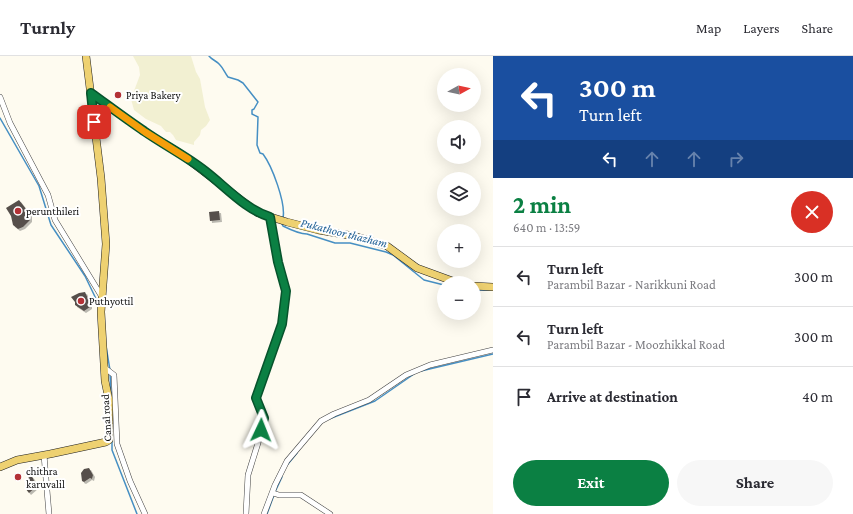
<!DOCTYPE html>
<html lang="en">
<head>
<meta charset="utf-8">
<style>
	:root { --surface:#fff; --page:#f7f7f7; --text:#2b2b33; --muted:#7c7c81; --line:#e1e1e2; --accent:#0b8043 }
	body { margin:0; font-family:"Crimson Pro",serif; background:var(--page); color:var(--text); height:100vh; display:flex; flex-direction:column; font-size:15px; white-space:nowrap }
	* { box-sizing:border-box; margin:0 }
	p { font-size:13px; color:var(--muted) }
	.icon { flex:none; width:22px; height:22px; fill:none; stroke:currentColor; stroke-width:2; stroke-linecap:round; stroke-linejoin:round }
	.map { position:relative; flex:1; overflow:hidden }
	.details { display:flex; flex-direction:column; background:var(--surface); width:360px }
	.details>* { flex:none }
	.hud { background:#1a4fa0; color:#fff; overflow:hidden }
	.needle { width:26px; rotate:82deg }
	.controls { position:absolute; left:437px; top:12px; display:grid; gap:8px }
	.controls a { display:grid; place-items:center; width:44px; height:44px; border-radius:50%; background:var(--surface); box-shadow:0 4px 16px #0002; font-size:20px }
	.pin { position:absolute; display:grid; place-items:center; width:34px; height:34px; color:#fff; margin:-17px; border-radius:8px; box-shadow:0 2px 6px #0006 }
	.me { position:absolute; width:44px; margin:-22px; rotate:2deg; stroke-linejoin:round; filter:drop-shadow(0 0 3px #0008) }
	.turn { display:flex; align-items:center; gap:14px; height:84px; padding:0 20px; font-size:18px }
	.turn .icon { width:52px; height:52px; stroke-width:2.5 }
	.turn b { display:block; font-size:28px; line-height:34px }
	.lanes { display:flex; align-items:center; height:38px; padding:0 20px; background:#0003; justify-content:center; gap:20px; direction:ltr }
	.lanes .off { opacity:.35 }
	.round { display:grid; place-items:center; flex:none; width:42px; height:42px; border-radius:21px; background:var(--page) }
	.head { display:flex; align-items:center; justify-content:space-between; height:68px; padding:0 20px }
	h1 { font-size:24px; font-weight:700; line-height:30px; color:var(--accent) }
	.primary-button { display:flex; gap:8px; margin-top:auto; padding:8px 20px }
	.primary-button a { flex:1; height:46px; border-radius:24px; background:var(--accent); color:#fff; font-size:16px; font-weight:700; line-height:46px; text-align:center }
	.primary-button a+a { background:var(--page); color:var(--text) }
	ul { padding:0; list-style:none }
	li { display:flex; align-items:center; gap:12px; height:60px; padding:0 20px; border-top:1px solid var(--line) }
	li div { flex:1 }
	li b { display:block; font-size:15px }
	li em { font-style:normal }
	header { display:flex; align-items:center; gap:24px; box-sizing:border-box; height:56px; padding:0 20px; background:var(--surface); border-bottom:1px solid var(--line) }
	header strong { font-size:19px }
	nav { display:flex; gap:22px; margin-inline-start:auto; font-size:14px }
	main { display:flex; flex:1; min-height:0 }
	.map>svg:first-child { display:block }
	.farmland { fill:#f2f0d2 }
	.lines { fill:none; stroke-linecap:round; stroke-linejoin:round }
	.stream { stroke:#468fc3; stroke-width:1.5 }
	.building { fill:#56504b; filter:url(#shadow) }
	.minor-casing { stroke:#414141; stroke-width:6 }
	.major-casing { stroke:#1f1f1f; stroke-width:8 }
	.minor { stroke:#fff; stroke-width:5 }
	.major { stroke:#eed171; stroke-width:7 }
	.route-casing { stroke:#07532c; stroke-width:10 }
	.route { stroke:#0b8043; stroke-width:7 }
	.slow { stroke:#f59e0b; stroke-width:7 }
	.poi-dot { fill:#b33135; stroke:#fff; stroke-width:1.5 }
	.labels { text-anchor:middle; stroke-width:4; stroke-linejoin:round; paint-order:stroke }
	.poi-label { font-size:11px; fill:#0e0e0e; stroke:#fff; text-anchor:start }
	.street-label { font-size:11px; fill:#0e0e0e; stroke:#fff }
	.water-label { font-size:12px; font-style:italic; fill:#216196; stroke:#fff }
</style>
</head>
<body>
<header>
<strong>Turnly</strong>
<nav><a>Map</a><a>Layers</a><a>Share</a></nav>
</header>
<main>
<div class="map">
<svg width="493" height="458" viewBox="0 0 493 458">
	<defs>
		<filter id="shadow"><feDropShadow dx="2" dy="2" stdDeviation="0" flood-color="#0004"/></filter>
	</defs>
	<rect width="100%" height="100%" fill="#fefbf0"/>
	<path class="farmland" d="M133,0H191L196,16L200,23L205,51L210,64L206,70L201,74L200,79L194,86V89L176,84L173,79L170,76H166L161,70L146,63L134,54L131,43L140,19L139,11Z"/>
	<g class="lines">
		<g class="stream">
			<path d="M209,0C212,4 217,5 220,9C223,12 225,17 228,21L238,24L243,27L258,46L254,53L252,54V58L258,61L257,89L260,97L263,98C272,110 286,147 283,162"/>
			<path d="M0,62L39,130L51,169L85,220L99,249"/>
			<path d="M282,168L283,170C289,173 300,178 307,178L335,187H350L386,196L393,199L424,224L444,229"/>
			<path d="M479,234H493"/>
			<path d="M106,290L110,314"/>
			<path d="M421,315L493,298"/>
			<path d="M110,317L111,338"/>
			<path d="M329,363L375,345L414,318"/>
			<path d="M112,385V394L137,458"/>
			<path d="M288,408L297,397"/>
			<path d="M275,436L282,421"/>
			<path d="M267,458L274,439"/>
		</g>
	</g>
	<g class="building">
		<path d="M19,144L30,158V164L23,171L18,173L13,169L11,160L6,152Z"/>
		<path d="M219,155L220,164L210,165L209,156Z"/>
		<path d="M85,236L90,247V251L84,255L75,249V246L71,241L79,237Z"/>
		<path d="M89,412L93,419L92,423L90,422L84,426L82,425L81,417L84,413Z"/>
		<path d="M31,420L33,422L36,431L29,437L25,432V424Z"/>
	</g>
	<g class="lines">
		<defs>
			<g id="minor">
				<path d="M0,41L10,67L48,139L55,164L102,241"/>
				<path d="M105,312L114,319L117,388L130,425L145,458"/>
				<path d="M44,399L49,458"/>
				<path d="M273,437L279,439H301L330,458"/>
				<path d="M246,458L248,419L258,387L264,362L257,342L269,304L276,288L282,268L286,235L278,206L270,161"/>
				<path d="M264,458L275,429L287,405L321,365L334,358L369,344L406,319L430,309L493,294"/>
			</g>
			<g id="major">
				<path d="M91,37L145,76L181,98L258,157L287,166L318,174L354,180L387,190L417,212L458,227"/>
				<path d="M474,230L493,231"/>
				<path d="M0,411L17,404L50,398L106,386L109,384V344L105,325L101,256L106,188L101,122L86,0"/>
			</g>
		</defs>
		<use href="#minor" class="minor-casing"/>
		<use href="#major" class="major-casing"/>
		<use href="#minor" class="minor"/>
		<use href="#major" class="major"/>
	</g>
	<g class="lines">
		<defs>
			<path id="route" d="M94,66L91,37C109,50 126,63 144,75C164,89 186,100 205,115C227,132 245,153 270,161L278,206L286,235L282,268L256,342L264,362L261,374"/>
		</defs>
		<use href="#route" class="route-casing"/>
		<use href="#route" class="route"/>
		<path class="slow" d="M110,51L145,76L188,103"/>
	</g>
	<g class="poi-dot">
		<circle cx="118" cy="39" r="4"/>
		<circle cx="18" cy="155" r="4"/>
		<circle cx="81" cy="245" r="4"/>
		<circle cx="18" cy="421" r="4"/>
	</g>
	<g class="labels">
		<g class="poi-label">
			<text x="126" y="43">Priya Bakery</text>
			<text x="26" y="159">perunthileri</text>
			<text x="89" y="249">Puthyottil</text>
			<text x="26" y="419">chithra<tspan x="26" dy="13">karuvalil</tspan></text>
		</g>
		<g class="street-label">
			<text transform="translate(106 362) rotate(-93)" y="4">Canal road</text>
		</g>
		<g class="water-label">
			<text transform="translate(344 177) rotate(14)" y="4">Pukathoor thazham</text>
		</g>
	</g>
</svg>
<div class="controls">
<a><svg class="needle" viewBox="-14 -14 28 28"><path d="M0-13l5 13h-10z" fill="#e53935"/><path d="M0 13l5-13h-10z" fill="#7c7c81"/></svg></a>
<a><svg class="icon" aria-label="sound" viewBox="0 0 24 24"><path d="M4 9h4l5-4v14l-5-4H4zM17 9q2 3 0 6"/></svg></a>
<a><svg class="icon" aria-label="layers" viewBox="0 0 24 24"><path d="M12 4l9 5-9 5-9-5zM3 14l9 5 9-5"/></svg></a>
<a>+</a>
<a>−</a>
</div>
<div class="pin" style="left:94px;top:66px;background:#d93025"><svg class="icon" aria-label="arrive" viewBox="0 0 24 24"><path d="M6 21V4h12l-3 4 3 4H6"/></svg></div>
<svg class="me" style="left:261px;top:374px" viewBox="-20 -20 40 40"><path d="M0-17L14 15 0 8-14 15z" fill="#0b8043" stroke="#fff" stroke-width="4"/></svg>
</div>
<section class="details">
<div class="hud">
<div class="turn"><svg class="icon" aria-label="left" viewBox="0 0 24 24"><path d="M17 20v-9H6M10 6l-5 5 5 5"/></svg><div><b>300 m</b>Turn left</div></div>
<div class="lanes"><svg class="icon" aria-label="left" viewBox="0 0 24 24"><path d="M17 20v-9H6M10 6l-5 5 5 5"/></svg><svg class="icon off" aria-label="ahead" viewBox="0 0 24 24"><path d="M12 20V5M6 11l6-6 6 6"/></svg><svg class="icon off" aria-label="ahead" viewBox="0 0 24 24"><path d="M12 20V5M6 11l6-6 6 6"/></svg><svg class="icon off" aria-label="right" viewBox="0 0 24 24"><path d="M7 20v-9h11M14 6l5 5-5 5"/></svg></div>
</div>
<div class="head"><div><h1>2 min</h1><p>640 m · 13:59</p></div><a class="round" style="background:#d93025;color:#fff"><svg class="icon" aria-label="close" viewBox="0 0 24 24"><path d="M6 6l12 12M18 6L6 18"/></svg></a></div>
<ul>
<li><svg class="icon" aria-label="left" viewBox="0 0 24 24"><path d="M17 20v-9H6M10 6l-5 5 5 5"/></svg><div><b>Turn left</b><p>Parambil Bazar - Narikkuni Road</p></div><em>300 m</em></li>
<li><svg class="icon" aria-label="left" viewBox="0 0 24 24"><path d="M17 20v-9H6M10 6l-5 5 5 5"/></svg><div><b>Turn left</b><p>Parambil Bazar - Moozhikkal Road</p></div><em>300 m</em></li>
<li><svg class="icon" aria-label="arrive" viewBox="0 0 24 24"><path d="M6 21V4h12l-3 4 3 4H6"/></svg><div><b>Arrive at destination</b></div><em>40 m</em></li>
</ul>
<div class="primary-button"><a>Exit</a><a>Share</a></div>
</section>
</main>
</body>
</html>
